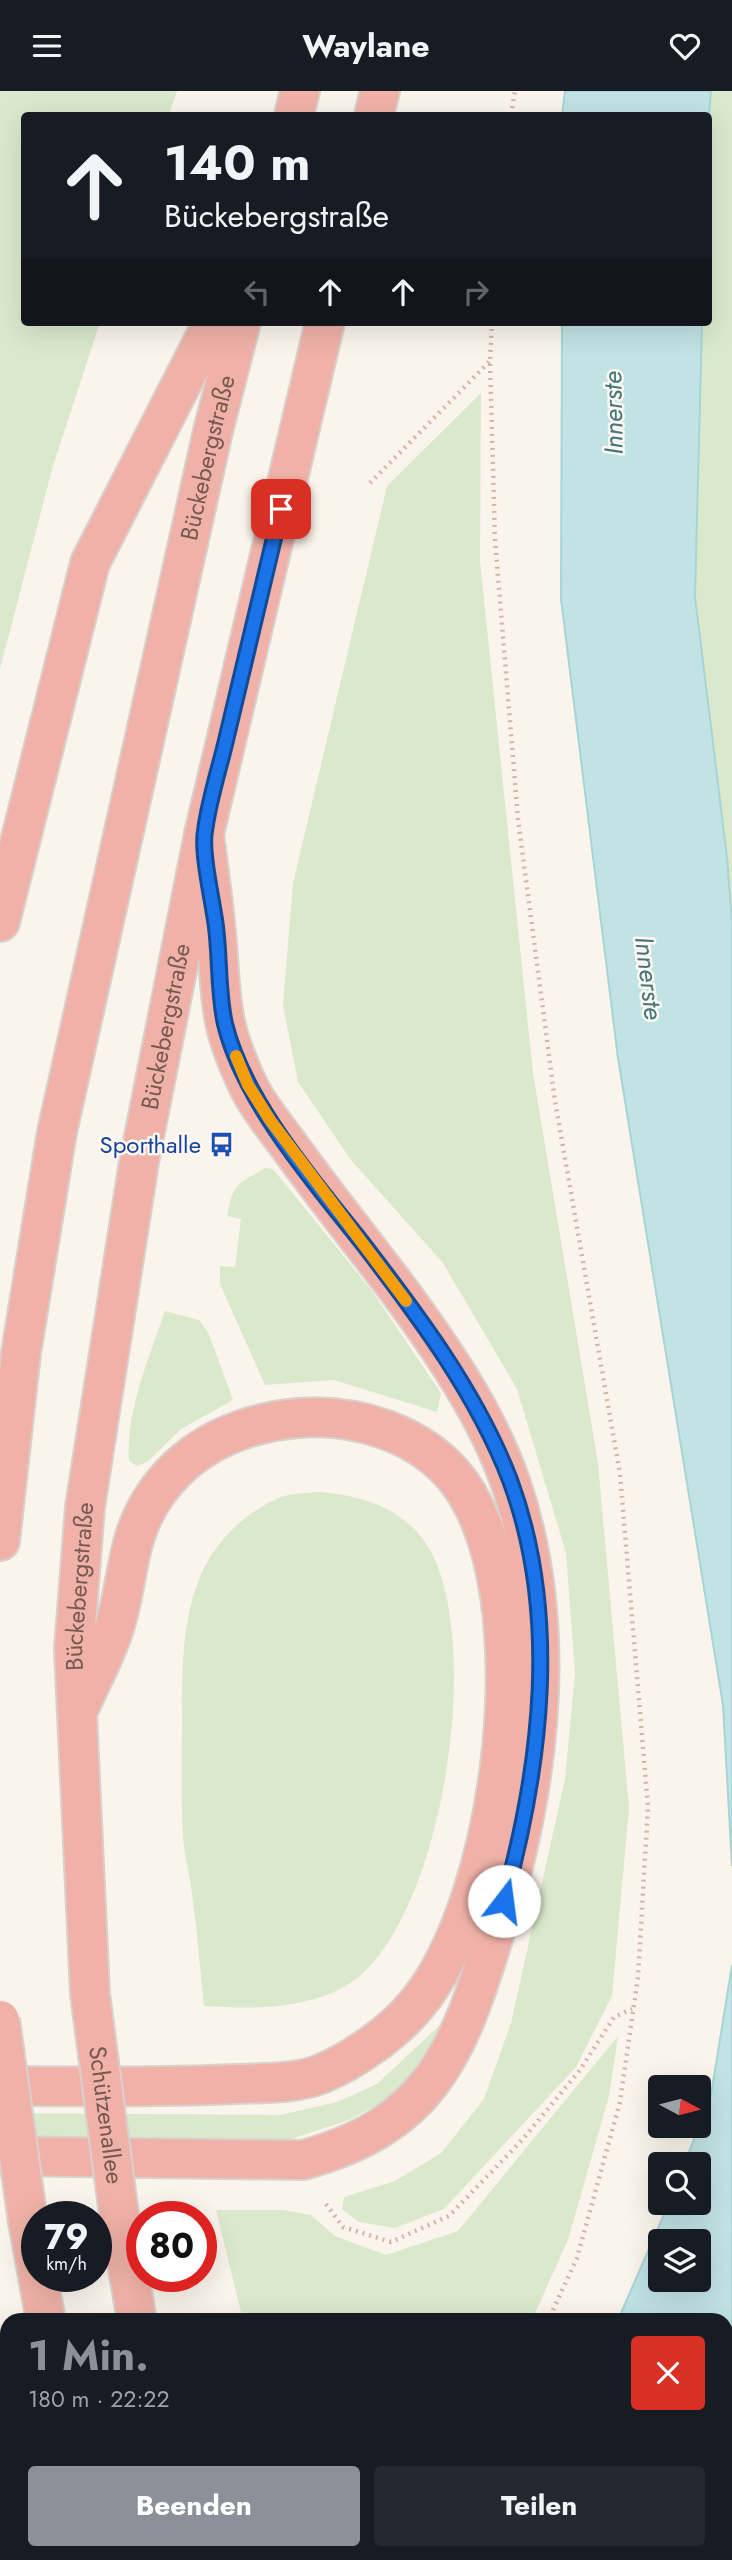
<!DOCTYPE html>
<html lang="de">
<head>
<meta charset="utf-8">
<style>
	:root { --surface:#171b24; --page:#242831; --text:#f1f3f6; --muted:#9ea1a6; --accent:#8c9099 }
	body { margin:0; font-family:Jost,sans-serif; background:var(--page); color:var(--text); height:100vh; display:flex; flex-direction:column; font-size:26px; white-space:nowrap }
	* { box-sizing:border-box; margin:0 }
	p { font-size:23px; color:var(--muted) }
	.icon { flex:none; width:38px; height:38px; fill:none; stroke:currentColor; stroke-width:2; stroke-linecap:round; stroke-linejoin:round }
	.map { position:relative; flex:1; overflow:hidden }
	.side { position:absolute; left:0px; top:2222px; width:733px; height:247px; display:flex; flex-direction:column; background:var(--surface); border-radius:21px 21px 0 0; box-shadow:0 7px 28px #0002 }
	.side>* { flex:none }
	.top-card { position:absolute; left:21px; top:21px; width:691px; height:214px; border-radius:7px; box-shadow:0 7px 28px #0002; background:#171b24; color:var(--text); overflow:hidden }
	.needle { width:46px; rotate:97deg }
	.buttons { position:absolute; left:648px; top:1984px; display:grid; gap:14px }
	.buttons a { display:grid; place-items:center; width:63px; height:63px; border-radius:7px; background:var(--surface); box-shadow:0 7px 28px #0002; font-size:35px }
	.speed { position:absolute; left:21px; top:2110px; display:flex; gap:14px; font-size:35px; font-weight:700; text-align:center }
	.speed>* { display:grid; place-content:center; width:91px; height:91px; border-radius:50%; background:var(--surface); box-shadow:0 7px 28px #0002; line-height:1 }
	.speed small { font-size:18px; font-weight:400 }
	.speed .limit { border:10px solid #d22; background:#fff; color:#111 }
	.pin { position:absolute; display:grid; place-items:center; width:60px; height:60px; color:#fff; margin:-30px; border-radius:14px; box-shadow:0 4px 10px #0006 }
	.me { position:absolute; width:77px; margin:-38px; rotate:15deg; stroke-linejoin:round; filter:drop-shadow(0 0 5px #0008) }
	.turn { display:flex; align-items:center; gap:24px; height:147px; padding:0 28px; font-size:32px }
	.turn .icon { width:91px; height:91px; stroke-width:2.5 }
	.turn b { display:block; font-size:49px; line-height:60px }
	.lanes { display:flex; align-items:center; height:66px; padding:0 28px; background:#0003; justify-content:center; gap:35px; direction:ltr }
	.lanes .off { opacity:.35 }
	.round { display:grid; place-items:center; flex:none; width:74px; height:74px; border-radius:7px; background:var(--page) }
	.overview { display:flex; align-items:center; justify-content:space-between; height:119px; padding:0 28px }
	h1 { font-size:42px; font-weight:700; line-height:52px; color:var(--accent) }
	.action { display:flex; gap:14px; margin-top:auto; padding:14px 28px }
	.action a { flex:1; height:80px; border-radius:7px; background:var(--accent); color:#fff; font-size:28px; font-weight:700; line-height:80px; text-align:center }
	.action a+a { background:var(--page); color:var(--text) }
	header { display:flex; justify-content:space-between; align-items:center; height:91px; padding:0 28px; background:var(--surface); font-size:32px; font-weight:700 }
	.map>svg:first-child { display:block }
	.green { fill:#dae9cb }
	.water { fill:#c1e3e4; stroke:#a8d4d5; stroke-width:2; fill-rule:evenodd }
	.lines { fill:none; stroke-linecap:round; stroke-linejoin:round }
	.highway-casing { stroke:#d9d1ce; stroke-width:42 }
	.path { stroke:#d5b4a8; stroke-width:4.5; stroke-dasharray:2 5; stroke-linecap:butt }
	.highway { stroke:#f0b2a8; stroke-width:38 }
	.highway-bridge-casing { stroke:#d9d1ce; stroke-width:42; stroke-linecap:butt }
	.highway-bridge { stroke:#f0b2a8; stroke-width:38 }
	.route-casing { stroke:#114b97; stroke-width:18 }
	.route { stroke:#1a73e8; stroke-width:12 }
	.slow { stroke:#f59e0b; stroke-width:12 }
	.labels { text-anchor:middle; stroke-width:5; stroke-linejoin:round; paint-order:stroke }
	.street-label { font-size:24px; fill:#765950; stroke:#fef8f2 }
	.transit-label { font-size:24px; fill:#164399; stroke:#fef8f2; text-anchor:end }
	.water-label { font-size:26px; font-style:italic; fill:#447679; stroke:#fef8f2 }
</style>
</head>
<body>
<header><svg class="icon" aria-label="menu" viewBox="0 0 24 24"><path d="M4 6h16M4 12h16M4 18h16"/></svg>Waylane<svg class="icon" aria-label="heart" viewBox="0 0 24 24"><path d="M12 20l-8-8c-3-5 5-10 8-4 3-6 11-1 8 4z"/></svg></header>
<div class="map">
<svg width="732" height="2469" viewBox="0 0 732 2469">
	<rect width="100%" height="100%" fill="#fbf4ec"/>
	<g class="green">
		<path d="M0,0H177L169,24H24V231H100L53,375L0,578Z"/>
		<path d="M711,0H732V832L727,766L695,506L702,231H709V24Z"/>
		<path d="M481,302L480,470L533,982L598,1372L629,1717L612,1905L576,1976L444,2118L395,2137L359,2131L342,2118L344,2106L395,2090L441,2062L484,2008L511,1932L565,1688L575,1582L566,1462L517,1298L443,1172L351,1069L298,991L283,914L293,792L387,395Z"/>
		<path d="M265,1077L273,1078L372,1200L441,1302L437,1321L334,1289L265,1294L220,1193V1175L235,1176L241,1128L227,1125C233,1092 237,1094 265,1077Z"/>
		<path d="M165,1220L199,1229L208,1241L233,1309L181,1338L147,1371L137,1375L129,1370C126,1319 149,1267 165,1220Z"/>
		<path d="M318,1401C358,1404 396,1414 422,1447C490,1533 443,1843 344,1896C301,1919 251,1918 204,1915C200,1878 197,1840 192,1803C190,1784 184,1765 183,1745C181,1708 182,1671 182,1633C182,1585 181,1532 200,1486C214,1451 246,1420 281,1406C293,1402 306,1402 318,1401Z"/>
		<path d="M441,1933L446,1935L420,1978L388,2008L349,2029L282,2051L231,2047H0V2022L280,2024L337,2011L377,1993Z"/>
		<path d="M618,1945L609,2005L568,2149L532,2229H243L216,2119H284L311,2124L335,2145L386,2164L458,2140Z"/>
		<path d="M732,2269V2469H635L638,2462H726V2284Z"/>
		<path d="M291,2462H410L406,2469H292Z"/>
	</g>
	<g class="water">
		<path d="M565,0H711L709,24H562Z"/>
		<path d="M562,231H702L695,506L727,766L732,832V1775L723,1614L618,967L561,508Z"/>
		<path d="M732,1874V2269L726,2284V2230L618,2229L669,2112H698V2074H684L711,2004ZM660,2151H698V2189H660Z"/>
		<path d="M494,2462H638L635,2469H490Z"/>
	</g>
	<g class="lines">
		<defs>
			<g id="highway">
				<path d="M294,24L300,0"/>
				<path d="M374,24L380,0"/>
				<path d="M0,831L90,472L213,231"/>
				<path id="s1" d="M0,1450L21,1262L57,1041L213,340L241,231"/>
				<path id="s2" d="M90,1903L74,1558L85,1416L139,1071L204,743L325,231"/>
				<path d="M0,1995C78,1995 157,1997 235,1993C263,1992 295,1993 321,1983C354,1969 393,1942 416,1914C504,1810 543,1505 459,1391C423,1343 356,1322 298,1327C242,1332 191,1354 157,1401C125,1446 130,1485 115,1534C107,1561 92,1588 81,1613"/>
				<path d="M0,2065L303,2069C427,2035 456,1967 491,1854C538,1705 562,1544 511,1393C487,1323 440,1255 397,1197C360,1148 322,1101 287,1052C272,1032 255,1011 245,988C237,970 229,951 225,931C219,902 219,871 216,841C213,808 208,775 204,743"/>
				<path d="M28,2131L37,2180"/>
				<path d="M120,2131L137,2230"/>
				<path d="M38,2186L46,2230"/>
				<path d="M95,2462L96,2469"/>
				<path d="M184,2462L186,2469"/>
			</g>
		</defs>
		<use href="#highway" class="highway-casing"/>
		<g class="path">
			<path d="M511,24L515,0"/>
			<path d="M492,231L490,270L495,448L518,728L555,1010L620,1383L648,1716L638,1886L620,2011L577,2167L548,2230"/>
			<path d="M370,392L490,270"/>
			<path d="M326,2113L343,2136L391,2151L449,2125L523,2048L580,1979L614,1926L632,1918"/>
			<path d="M0,2253L7,2290"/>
			<path d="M38,2462L39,2469"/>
			<path d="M420,2469L424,2462"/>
		</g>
		<use href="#highway" class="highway"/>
		<defs>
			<g id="highway-bridge">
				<path id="s3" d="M90,1903L120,2131"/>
				<path d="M0,1929L28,2131"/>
			</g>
		</defs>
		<use href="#highway-bridge" class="highway-bridge-casing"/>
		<use href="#highway-bridge" class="highway-bridge"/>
	</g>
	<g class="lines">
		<defs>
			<path id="route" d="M281,418C263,494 245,569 227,645C220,676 209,708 205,740C201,762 213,811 216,836C220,868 218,902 225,933C244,1011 315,1092 364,1154C420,1227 477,1303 510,1389C560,1524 541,1675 504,1810"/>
		</defs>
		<use href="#route" class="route-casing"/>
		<use href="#route" class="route"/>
		<path class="slow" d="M236,965L248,994L270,1029L406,1210"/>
	</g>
	<defs>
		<symbol id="bus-bare" viewBox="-9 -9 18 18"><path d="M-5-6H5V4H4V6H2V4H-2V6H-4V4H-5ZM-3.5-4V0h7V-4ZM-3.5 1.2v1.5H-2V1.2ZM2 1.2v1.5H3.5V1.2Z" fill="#1a4fb4" stroke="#fef8f2" stroke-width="2.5" paint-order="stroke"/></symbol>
	</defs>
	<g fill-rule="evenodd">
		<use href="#bus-bare" x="204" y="1036" width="35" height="35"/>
	</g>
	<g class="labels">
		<g class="street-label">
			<text dy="8" stroke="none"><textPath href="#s1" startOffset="1104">Bückebergstraße</textPath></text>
			<text dy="8" stroke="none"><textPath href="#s2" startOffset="975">Bückebergstraße</textPath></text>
			<text dy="8" stroke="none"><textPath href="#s2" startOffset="408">Bückebergstraße</textPath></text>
			<text dy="8" stroke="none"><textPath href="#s3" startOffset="122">Schützenallee</textPath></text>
		</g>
		<g class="transit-label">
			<text x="201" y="1062">Sporthalle</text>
		</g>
		<g class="water-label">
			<text transform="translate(613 322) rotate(-91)" y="9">Innerste</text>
			<text transform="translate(649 887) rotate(83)" y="9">Innerste</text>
		</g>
	</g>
</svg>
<div class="buttons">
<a><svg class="needle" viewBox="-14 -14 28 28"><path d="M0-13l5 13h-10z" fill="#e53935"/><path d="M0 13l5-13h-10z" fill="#9ea1a6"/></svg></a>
<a><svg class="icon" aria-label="search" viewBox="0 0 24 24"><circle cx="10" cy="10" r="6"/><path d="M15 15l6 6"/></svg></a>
<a><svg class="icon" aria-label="layers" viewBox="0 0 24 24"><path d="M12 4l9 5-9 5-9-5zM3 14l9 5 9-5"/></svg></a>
</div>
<div class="speed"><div>79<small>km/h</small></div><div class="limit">80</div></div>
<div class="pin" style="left:281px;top:418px;background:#d93025"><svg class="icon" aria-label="arrive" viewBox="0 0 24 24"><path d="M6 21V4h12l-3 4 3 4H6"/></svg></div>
<svg class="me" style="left:504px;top:1810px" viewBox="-20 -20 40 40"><circle r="19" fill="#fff"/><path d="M0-13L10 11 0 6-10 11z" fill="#1a73e8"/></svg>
<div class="top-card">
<div class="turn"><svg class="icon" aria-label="ahead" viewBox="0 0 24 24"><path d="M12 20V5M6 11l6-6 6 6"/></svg><div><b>140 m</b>Bückebergstraße</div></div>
<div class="lanes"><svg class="icon off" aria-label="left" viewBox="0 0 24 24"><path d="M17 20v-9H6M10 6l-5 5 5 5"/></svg><svg class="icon" aria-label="ahead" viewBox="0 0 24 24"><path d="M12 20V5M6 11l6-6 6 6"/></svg><svg class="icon" aria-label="ahead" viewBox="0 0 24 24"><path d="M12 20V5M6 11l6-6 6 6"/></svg><svg class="icon off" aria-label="right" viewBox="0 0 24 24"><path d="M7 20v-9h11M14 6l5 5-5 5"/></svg></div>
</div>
<section class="side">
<div class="overview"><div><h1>1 Min.</h1><p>180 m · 22:22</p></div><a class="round" style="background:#d93025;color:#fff"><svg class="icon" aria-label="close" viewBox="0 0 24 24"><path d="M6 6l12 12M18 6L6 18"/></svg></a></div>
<div class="action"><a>Beenden</a><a>Teilen</a></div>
</section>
</div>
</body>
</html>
